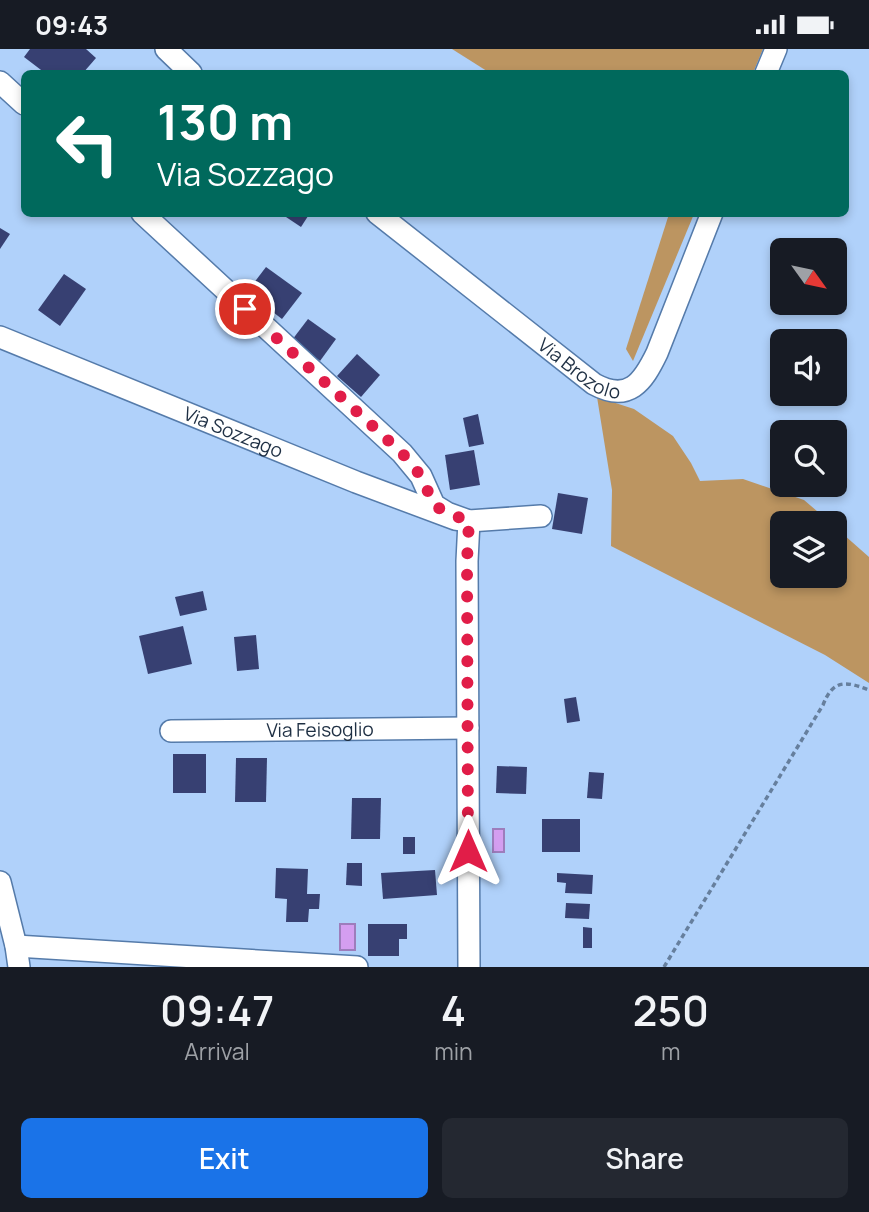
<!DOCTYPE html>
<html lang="en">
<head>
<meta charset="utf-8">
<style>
	:root { --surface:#171b24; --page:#242831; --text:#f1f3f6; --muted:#9ea1a6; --accent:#1a73e8 }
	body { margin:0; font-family:Manrope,sans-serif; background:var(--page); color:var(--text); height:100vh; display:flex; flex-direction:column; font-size:26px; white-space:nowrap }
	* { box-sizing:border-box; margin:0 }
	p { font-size:23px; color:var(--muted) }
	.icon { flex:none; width:38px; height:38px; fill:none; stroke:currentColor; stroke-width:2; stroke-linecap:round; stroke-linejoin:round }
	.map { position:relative; height:918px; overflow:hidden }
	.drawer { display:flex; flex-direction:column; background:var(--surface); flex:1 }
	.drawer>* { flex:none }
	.banner { position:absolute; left:21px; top:21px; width:828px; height:147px; border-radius:10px; box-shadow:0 4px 10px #0003; background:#00695c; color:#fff; overflow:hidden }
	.needle { width:46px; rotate:123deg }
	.buttons { position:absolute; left:770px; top:189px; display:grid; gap:14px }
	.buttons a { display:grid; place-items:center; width:77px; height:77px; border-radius:10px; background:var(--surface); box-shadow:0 4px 10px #0003; font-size:35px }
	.pin { position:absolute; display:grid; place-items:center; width:60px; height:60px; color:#fff; margin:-30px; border:4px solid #fff; border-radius:50%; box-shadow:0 2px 7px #0007 }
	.me { position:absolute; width:77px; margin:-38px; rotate:0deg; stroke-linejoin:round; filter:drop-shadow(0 0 5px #0008) }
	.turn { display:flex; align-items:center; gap:24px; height:147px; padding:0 21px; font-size:32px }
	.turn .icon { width:91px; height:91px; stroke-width:2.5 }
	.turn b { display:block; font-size:49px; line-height:60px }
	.eta { display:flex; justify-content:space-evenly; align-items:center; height:119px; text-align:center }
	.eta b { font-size:42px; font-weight:600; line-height:49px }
	.primary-button { display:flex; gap:14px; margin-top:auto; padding:14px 21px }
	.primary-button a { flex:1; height:80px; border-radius:10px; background:var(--accent); color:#fff; font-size:28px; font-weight:600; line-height:80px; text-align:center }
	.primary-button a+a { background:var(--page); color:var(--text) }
	.status { display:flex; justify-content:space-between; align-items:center; height:49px; padding:0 35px; background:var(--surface); direction:ltr }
	.status svg { height:19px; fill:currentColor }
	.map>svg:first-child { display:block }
	.green { fill:#bc9561 }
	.water { fill:#d49ef0; stroke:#9d7dbc; stroke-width:2 }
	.building { fill:#374072 }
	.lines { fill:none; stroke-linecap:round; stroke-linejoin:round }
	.street-casing { stroke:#557baa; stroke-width:24 }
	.path { stroke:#667f9d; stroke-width:3.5; stroke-dasharray:5 3.5; stroke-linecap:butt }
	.street { stroke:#fff; stroke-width:21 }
	.route { stroke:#e11d48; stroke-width:12; stroke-dasharray:0 21.6 }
	.labels { text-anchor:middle; stroke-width:7; stroke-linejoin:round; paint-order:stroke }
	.street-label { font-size:19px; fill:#1e2f43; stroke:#b0d1fa }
</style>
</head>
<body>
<div class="status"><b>09:43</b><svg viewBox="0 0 49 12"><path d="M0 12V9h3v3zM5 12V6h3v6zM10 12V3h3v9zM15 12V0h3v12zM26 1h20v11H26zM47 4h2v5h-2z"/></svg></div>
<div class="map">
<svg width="869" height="918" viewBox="0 0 869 918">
	<rect width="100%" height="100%" fill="#b0d1fa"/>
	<g class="green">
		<path d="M452,0H763L753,24H490Z"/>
		<path d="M669,165H694L633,312L626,300Z"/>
		<path d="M597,348L634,360L673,387L691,414L700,432L743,430L804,451L831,474H782V527H835V478L869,508V634L825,606L611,497L612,441Z"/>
	</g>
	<g class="water">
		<rect x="493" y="780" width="11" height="23"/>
		<rect x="340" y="875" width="15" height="26"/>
	</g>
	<g class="building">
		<path d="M30,0H86L96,9L83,24H45L24,8Z"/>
		<path d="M280,164H310L301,178Z"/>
		<path d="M0,179L10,185L0,200Z"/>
		<path d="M266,218L302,244L282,270L247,243Z"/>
		<path d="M64,225L86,240L60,277L38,261Z"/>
		<path d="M308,270L336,290L320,312L292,291Z"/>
		<path d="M357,305L380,326L361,348L337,327Z"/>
		<path d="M478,365L484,395L469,398L463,369Z"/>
		<path d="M474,401L480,436L450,441L445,406Z"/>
		<path d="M558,444L588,449L582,485L552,480Z"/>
		<path d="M203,542L207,561L180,567L175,548Z"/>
		<path d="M183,577L192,615L148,625L139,587Z"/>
		<path d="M256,586L259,620L237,622L234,588Z"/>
		<path d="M576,648L580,672L567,674L564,650Z"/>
		<rect x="173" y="705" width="33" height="39"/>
		<path d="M236,709H267L266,753H235Z"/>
		<path d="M497,717L527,718L526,745L496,744Z"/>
		<path d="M589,723L604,724L602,750L587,749Z"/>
		<path d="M352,749H381L380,790H351Z"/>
		<rect x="542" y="770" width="38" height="33"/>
		<rect x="403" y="788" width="12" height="17"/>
		<path d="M347,814H362V837L346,836Z"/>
		<path d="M276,819L308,820L307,845H320L319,860H309L308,873H286L287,850L275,849Z"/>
		<path d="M435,821L437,846L383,850L381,824Z"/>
		<path d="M557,824L593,826L592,845L565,844L566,834L557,833Z"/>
		<path d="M566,854L590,855L589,870L565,869Z"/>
		<path d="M368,875H407V890H399V907H368Z"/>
		<path d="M583,878L592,879V899H583Z"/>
	</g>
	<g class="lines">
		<defs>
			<g id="street">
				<path d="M166,0L191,24"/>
				<path d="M766,24L776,0"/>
				<path d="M0,33L24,55"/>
				<path d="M142,164L402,404L421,427L434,456L447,464L469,472L467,512L469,918"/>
				<path id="s1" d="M377,164L594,335C629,354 643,333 657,304L712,164"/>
				<path id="s2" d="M0,288L356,433L455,470L469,472L541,467"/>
				<path id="s3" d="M171,682L468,679"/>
				<path d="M0,833L16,897L19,918"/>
				<path d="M16,897L357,918"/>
			</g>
		</defs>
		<use href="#street" class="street-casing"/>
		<path class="path" d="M664,918L823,656C833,630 846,632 869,641"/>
		<use href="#street" class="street"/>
	</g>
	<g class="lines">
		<path class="route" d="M245,260L402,404L421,427L434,456L447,464L469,472L467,512L468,802"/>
	</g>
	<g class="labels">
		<g class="street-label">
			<text dy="7" stroke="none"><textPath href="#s1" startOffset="256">Via Brozolo</textPath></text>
			<text dy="7" stroke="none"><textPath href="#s2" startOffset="252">Via Sozzago</textPath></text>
			<text dy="7" stroke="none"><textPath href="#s3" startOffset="149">Via Feisoglio</textPath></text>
		</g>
	</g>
</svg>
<div class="buttons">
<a><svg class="needle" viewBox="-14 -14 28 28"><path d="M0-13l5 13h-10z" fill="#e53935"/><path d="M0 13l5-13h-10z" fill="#9ea1a6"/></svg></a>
<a><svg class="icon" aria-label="sound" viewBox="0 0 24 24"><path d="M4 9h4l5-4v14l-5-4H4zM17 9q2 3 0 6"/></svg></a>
<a><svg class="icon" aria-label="search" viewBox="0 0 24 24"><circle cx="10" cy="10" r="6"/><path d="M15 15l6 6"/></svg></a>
<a><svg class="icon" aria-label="layers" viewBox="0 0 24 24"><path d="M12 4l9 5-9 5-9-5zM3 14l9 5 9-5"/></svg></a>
</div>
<div class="pin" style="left:245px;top:260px;background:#d93025"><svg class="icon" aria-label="arrive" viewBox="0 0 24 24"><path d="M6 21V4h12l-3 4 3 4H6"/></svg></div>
<svg class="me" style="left:468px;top:802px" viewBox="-20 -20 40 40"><path d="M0-17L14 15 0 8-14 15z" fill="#e11d48" stroke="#fff" stroke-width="4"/></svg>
<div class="banner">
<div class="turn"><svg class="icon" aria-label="left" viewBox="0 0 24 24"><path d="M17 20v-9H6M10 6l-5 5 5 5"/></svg><div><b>130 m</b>Via Sozzago</div></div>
</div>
</div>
<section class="drawer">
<div class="eta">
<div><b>09:47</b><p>Arrival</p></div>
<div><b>4</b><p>min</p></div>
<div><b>250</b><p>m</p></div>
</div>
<div class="primary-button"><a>Exit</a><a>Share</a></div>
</section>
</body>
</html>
